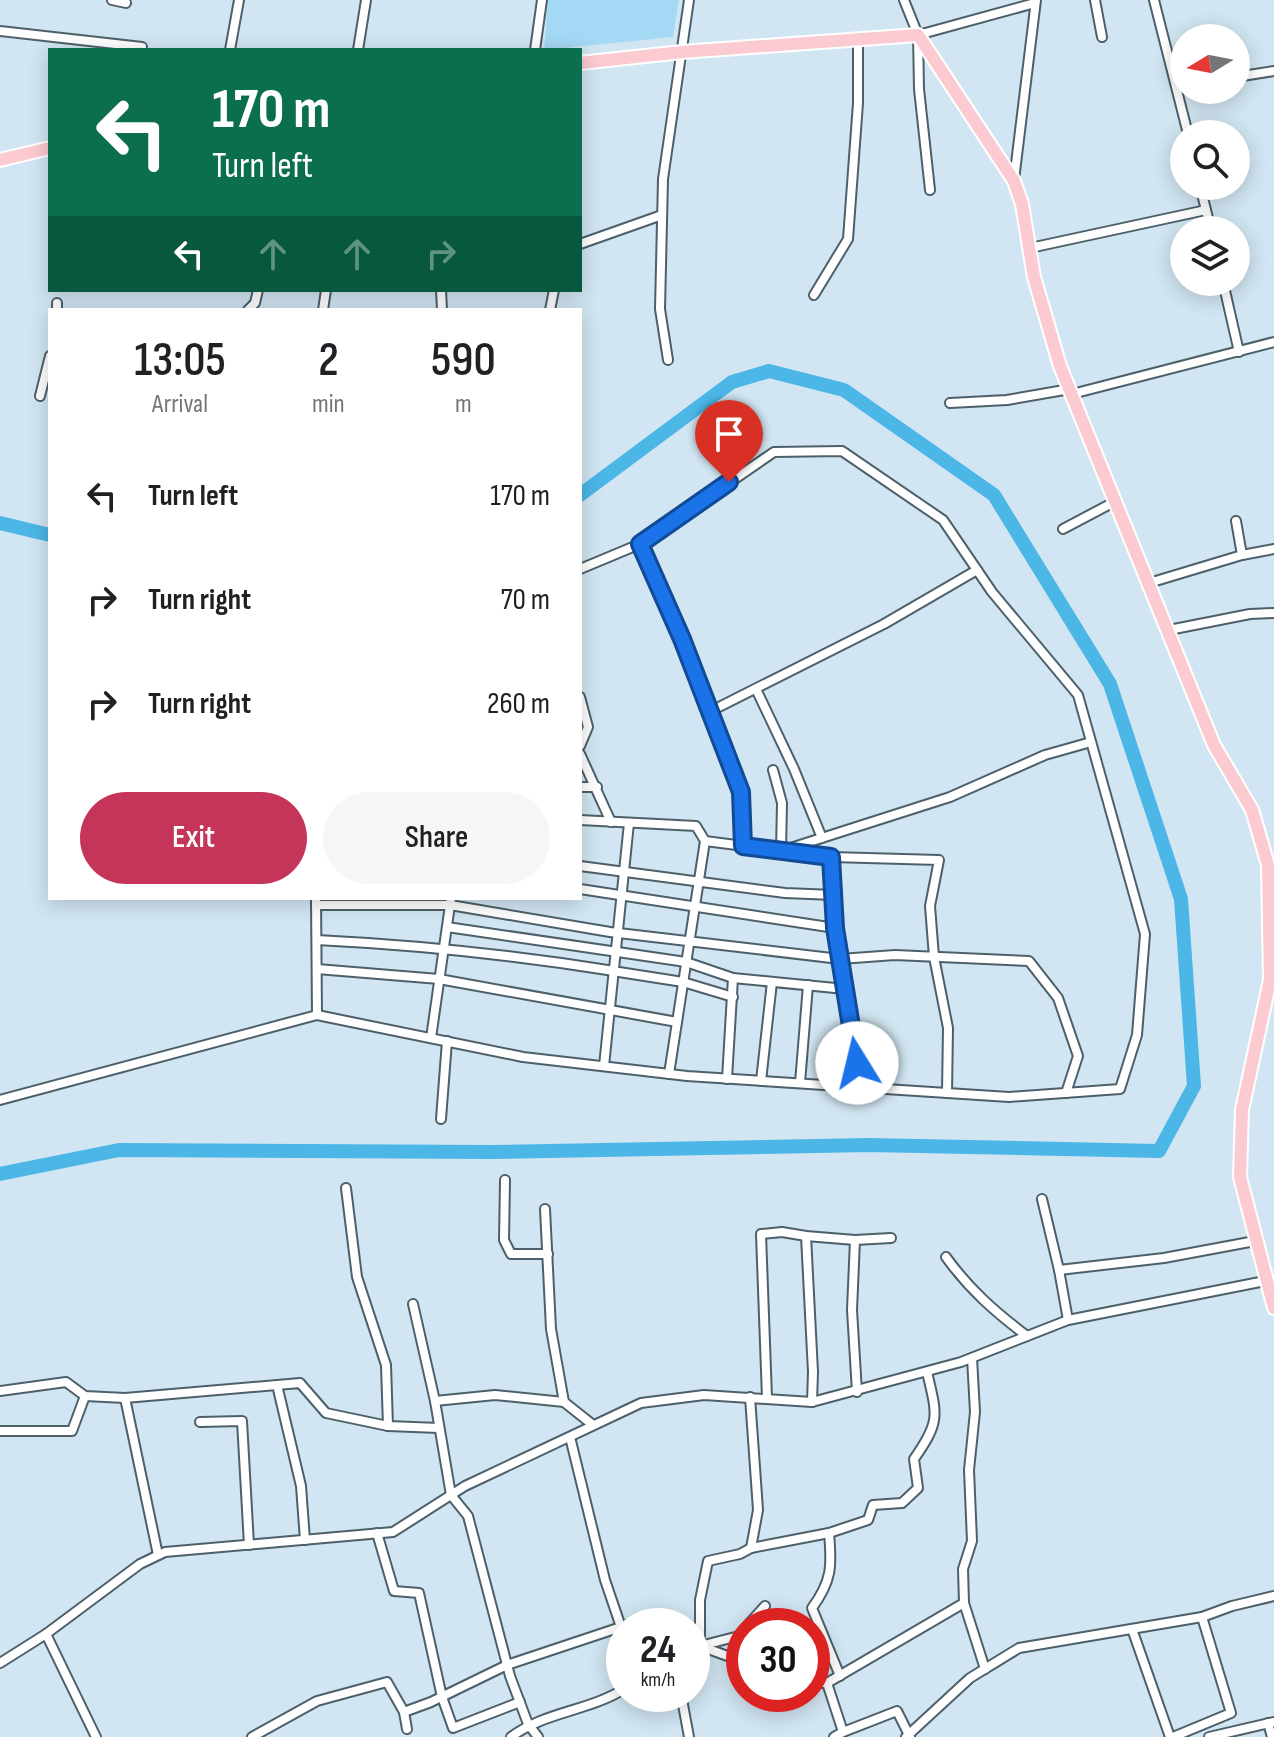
<!DOCTYPE html>
<html lang="en">
<head>
<meta charset="utf-8">
<style>
	:root { --surface:#fff; --page:#f6f6f6; --text:#202124; --muted:#757577; --accent:#c53559 }
	body { margin:0; font-family:"Sofia Sans Condensed",sans-serif; background:var(--page); color:var(--text); height:100vh; display:flex; flex-direction:column; font-size:30px; white-space:nowrap }
	* { box-sizing:border-box; margin:0 }
	p { font-size:26px; color:var(--muted) }
	.icon { flex:none; width:44px; height:44px; fill:none; stroke:currentColor; stroke-width:2; stroke-linecap:round; stroke-linejoin:round }
	.map { position:relative; flex:1; overflow:hidden }
	.side { position:absolute; left:48px; top:308px; width:534px; height:592px; display:flex; flex-direction:column; background:var(--surface); border-radius:0px; box-shadow:0 4px 20px #0003 }
	.side>* { flex:none }
	.banner { position:absolute; left:48px; top:48px; width:534px; height:244px; border-radius:0px; box-shadow:0 4px 20px #0003; background:#0b6e4f; color:#fff; overflow:hidden }
	.needle { width:52px; rotate:260deg }
	.fabs { position:absolute; left:1170px; top:24px; display:grid; gap:16px }
	.fabs a { display:grid; place-items:center; width:80px; height:80px; border-radius:50%; background:var(--surface); box-shadow:0 4px 20px #0003; font-size:40px }
	.speed { position:absolute; left:606px; top:1608px; display:flex; gap:16px; font-size:40px; font-weight:700; text-align:center }
	.speed>* { display:grid; place-content:center; width:104px; height:104px; border-radius:50%; background:var(--surface); box-shadow:0 4px 20px #0003; line-height:1 }
	.speed small { font-size:20px; font-weight:400 }
	.speed .limit { border:12px solid #d22; background:#fff; color:#111 }
	.pin { position:absolute; display:grid; place-items:center; width:68px; height:68px; color:#fff; margin:-82px -34px; border-radius:50% 50% 50% 0; rotate:-45deg; box-shadow:0 0 8px #0007 }
	.pin .icon { rotate:45deg }
	.me { position:absolute; width:88px; margin:-44px; rotate:351deg; stroke-linejoin:round; filter:drop-shadow(0 0 6px #0008) }
	.turn { display:flex; align-items:center; gap:28px; height:168px; padding:0 32px; font-size:36px }
	.turn .icon { width:104px; height:104px; stroke-width:2.5 }
	.turn b { display:block; font-size:56px; line-height:68px }
	.lanes { display:flex; align-items:center; height:76px; padding:0 32px; background:#0003; justify-content:center; gap:40px; direction:ltr }
	.lanes .off { opacity:.35 }
	.eta { display:flex; justify-content:space-evenly; align-items:center; height:136px; text-align:center }
	.eta b { font-size:48px; font-weight:600; line-height:56px }
	.cta { display:flex; gap:16px; margin-top:auto; padding:16px 32px }
	.cta a { flex:1; height:92px; border-radius:48px; background:var(--accent); color:#fff; font-size:32px; font-weight:600; line-height:92px; text-align:center }
	.cta a+a { background:var(--page); color:var(--text) }
	ul { padding:0; list-style:none }
	li { display:flex; align-items:center; gap:24px; height:104px; padding:0 32px }
	li div { flex:1 }
	li b { display:block; font-size:30px }
	li em { font-style:normal }
	.map>svg:first-child { display:block }
	.green { fill:#a4d9f5 }
	.lines { fill:none; stroke-linecap:round; stroke-linejoin:round }
	.river { stroke:#4cb6e7; stroke-width:14 }
	.street-casing { stroke:#4d606a; stroke-width:12 }
	.primary-casing { stroke:#fff; stroke-width:16 }
	.street { stroke:#fff; stroke-width:8 }
	.primary { stroke:#fccad1; stroke-width:12 }
	.route-casing { stroke:#114b97; stroke-width:20 }
	.route { stroke:#1a73e8; stroke-width:14 }
</style>
</head>
<body>
<div class="map">
<svg width="1274" height="1737" viewBox="0 0 1274 1737">
	<rect width="100%" height="100%" fill="#d1e6f2"/>
	<path class="green" d="M548,0H679L673,37L544,50Z"/>
	<g class="lines">
		<g class="river">
			<path d="M0,523L50,535"/>
			<path d="M0,1174L119,1150L491,1152L869,1145L1159,1151L1194,1086L1181,899L1110,684L994,495L844,390L769,371L732,382L580,495"/>
		</g>
		<defs>
			<g id="street">
				<path d="M112,0L126,3"/>
				<path d="M904,0L918,35L919,89L930,190"/>
				<path d="M1095,0L1102,37"/>
				<path d="M1154,0L1188,134"/>
				<path d="M0,31L142,47"/>
				<path d="M918,35L1035,3"/>
				<path d="M230,50L239,0"/>
				<path d="M358,50L366,0"/>
				<path d="M535,50L542,0"/>
				<path d="M1236,77L1274,71"/>
				<path d="M1014,180L1036,0"/>
				<path d="M1200,186L1211,230"/>
				<path d="M580,244L662,215"/>
				<path d="M1030,248L1206,210"/>
				<path d="M1223,282L1239,352"/>
				<path d="M441,290L442,310"/>
				<path d="M814,295L848,239L858,103V40"/>
				<path d="M57,310V303"/>
				<path d="M248,310L255,303L258,290"/>
				<path d="M323,310L326,290"/>
				<path d="M550,310L554,290"/>
				<path d="M668,360L660,309L663,179L689,0"/>
				<path d="M1072,394L1274,342"/>
				<path d="M40,396L50,356"/>
				<path d="M950,403L1007,400L1070,389"/>
				<path d="M1063,529L1116,501"/>
				<path d="M640,544L711,711"/>
				<path d="M1242,555L1274,549"/>
				<path d="M1149,583L1242,555L1236,521"/>
				<path d="M1169,630L1250,614L1274,613"/>
				<path d="M756,689L794,769L822,838"/>
				<path d="M580,697L588,727L580,746"/>
				<path d="M580,754L611,822"/>
				<path d="M773,770L782,803L781,851L950,797L1045,755L1091,742"/>
				<path d="M580,787H597"/>
				<path d="M580,820L696,826L705,841L669,1074"/>
				<path d="M705,841L831,857L939,860L930,906L934,957L948,1028L947,1093"/>
				<path d="M743,846L741,792L711,711L884,624L977,570"/>
				<path d="M831,857L835,928L861,1087"/>
				<path d="M580,866L785,893L834,895"/>
				<path d="M580,889L835,928"/>
				<path d="M316,898L317,1015"/>
				<path d="M316,905H450L610,932L840,959L895,955L1029,961L1058,998L1078,1056L1066,1093"/>
				<path d="M447,927L686,962L733,978L845,989"/>
				<path d="M317,940C416,945 515,955 614,971"/>
				<path d="M317,969L439,979L677,1022"/>
				<path d="M619,972L683,982L733,997"/>
				<path d="M431,1038L451,898"/>
				<path d="M604,1066L629,823"/>
				<path d="M727,1079L733,978"/>
				<path d="M761,1081L772,982"/>
				<path d="M800,1083L808,985"/>
				<path d="M0,1100L317,1015L523,1057L687,1076L1009,1097L1120,1089L1137,1035L1145,934L1078,695L992,592L943,520L842,451L774,452L640,544L580,569"/>
				<path d="M441,1119L447,1041"/>
				<path d="M505,1180L504,1240L511,1254H548"/>
				<path d="M346,1188L357,1277L386,1365L388,1426"/>
				<path d="M1042,1199L1059,1270L1068,1320"/>
				<path d="M545,1209L551,1329L564,1402L593,1425"/>
				<path d="M806,1236L855,1240"/>
				<path d="M946,1257C969,1289 995,1312 1027,1336"/>
				<path d="M1059,1270L1164,1258L1255,1241"/>
				<path d="M413,1304L435,1401L451,1495L468,1516L510,1676L528,1724L538,1737"/>
				<path d="M972,1358L975,1412L969,1470L972,1541L963,1569L964,1603L985,1669"/>
				<path d="M277,1385L301,1486L305,1540"/>
				<path d="M0,1391L66,1382L85,1396L125,1398L300,1383L326,1413L388,1426L439,1428"/>
				<path d="M857,1392L852,1310L855,1240L891,1238"/>
				<path d="M750,1397L758,1510L751,1548"/>
				<path d="M125,1398L158,1555"/>
				<path d="M767,1398L761,1234L782,1232L806,1236L813,1372L812,1402"/>
				<path d="M435,1401L495,1395L564,1402"/>
				<path d="M200,1422L242,1421L249,1545"/>
				<path d="M0,1431H72L85,1396"/>
				<path d="M570,1437L605,1580L621,1627"/>
				<path d="M377,1533L394,1591L419,1593L442,1697L453,1728L520,1702"/>
				<path d="M829,1533C832,1566 832,1581 812,1608L840,1676"/>
				<path d="M625,1626L644,1618L648,1626"/>
				<path d="M747,1626L765,1606"/>
				<path d="M1132,1629L1170,1737"/>
				<path d="M744,1630L739,1636L700,1646V1600L708,1561L740,1554L751,1548L829,1533L868,1520L873,1505L902,1503L918,1488L914,1459C941,1421 937,1415 927,1372"/>
				<path d="M46,1634L96,1737"/>
				<path d="M692,1645L700,1646L744,1662"/>
				<path d="M0,1663L46,1634L140,1564L165,1552L393,1532L465,1486L641,1403L704,1395L812,1402L961,1362L1068,1320L1265,1281"/>
				<path d="M812,1683H827"/>
				<path d="M681,1694L689,1737"/>
				<path d="M404,1712L431,1702L507,1665L624,1626"/>
				<path d="M1268,1723L1272,1737"/>
				<path d="M843,1732L897,1711L910,1737"/>
				<path d="M252,1737L317,1701L387,1682L404,1712L407,1729"/>
				<path d="M511,1737C544,1712 589,1711 624,1689"/>
				<path d="M834,1737L843,1732L827,1683L964,1603"/>
				<path d="M906,1737L970,1678L1019,1648L1202,1617L1232,1606L1274,1596"/>
				<path d="M1173,1737L1231,1713L1202,1617"/>
				<path d="M1209,1737L1274,1722"/>
			</g>
			<g id="primary">
				<path d="M580,63L682,52L918,35L1014,181L1022,204L1034,277L1060,366L1214,745L1252,810L1268,865L1270,980L1242,1110L1240,1177L1274,1308"/>
				<path d="M0,160L50,148"/>
			</g>
		</defs>
		<use href="#street" class="street-casing"/>
		<use href="#primary" class="primary-casing"/>
		<use href="#street" class="street"/>
		<use href="#primary" class="primary"/>
	</g>
	<g class="lines">
		<defs>
			<path id="route" d="M729,482L640,544L682,639L741,792L743,846L831,857L835,928L857,1063"/>
		</defs>
		<use href="#route" class="route-casing"/>
		<use href="#route" class="route"/>
	</g>
</svg>
<div class="fabs">
<a><svg class="needle" viewBox="-14 -14 28 28"><path d="M0-13l5 13h-10z" fill="#e53935"/><path d="M0 13l5-13h-10z" fill="#757577"/></svg></a>
<a><svg class="icon" aria-label="search" viewBox="0 0 24 24"><circle cx="10" cy="10" r="6"/><path d="M15 15l6 6"/></svg></a>
<a><svg class="icon" aria-label="layers" viewBox="0 0 24 24"><path d="M12 4l9 5-9 5-9-5zM3 14l9 5 9-5"/></svg></a>
</div>
<div class="speed"><div>24<small>km/h</small></div><div class="limit">30</div></div>
<div class="pin" style="left:729px;top:482px;background:#d93025"><svg class="icon" aria-label="arrive" viewBox="0 0 24 24"><path d="M6 21V4h12l-3 4 3 4H6"/></svg></div>
<svg class="me" style="left:857px;top:1063px" viewBox="-20 -20 40 40"><circle r="19" fill="#fff"/><path d="M0-13L10 11 0 6-10 11z" fill="#1a73e8"/></svg>
<div class="banner">
<div class="turn"><svg class="icon" aria-label="left" viewBox="0 0 24 24"><path d="M17 20v-9H6M10 6l-5 5 5 5"/></svg><div><b>170 m</b>Turn left</div></div>
<div class="lanes"><svg class="icon" aria-label="left" viewBox="0 0 24 24"><path d="M17 20v-9H6M10 6l-5 5 5 5"/></svg><svg class="icon off" aria-label="ahead" viewBox="0 0 24 24"><path d="M12 20V5M6 11l6-6 6 6"/></svg><svg class="icon off" aria-label="ahead" viewBox="0 0 24 24"><path d="M12 20V5M6 11l6-6 6 6"/></svg><svg class="icon off" aria-label="right" viewBox="0 0 24 24"><path d="M7 20v-9h11M14 6l5 5-5 5"/></svg></div>
</div>
<section class="side">
<div class="eta">
<div><b>13:05</b><p>Arrival</p></div>
<div><b>2</b><p>min</p></div>
<div><b>590</b><p>m</p></div>
</div>
<ul>
<li><svg class="icon" aria-label="left" viewBox="0 0 24 24"><path d="M17 20v-9H6M10 6l-5 5 5 5"/></svg><div><b>Turn left</b></div><em>170 m</em></li>
<li><svg class="icon" aria-label="right" viewBox="0 0 24 24"><path d="M7 20v-9h11M14 6l5 5-5 5"/></svg><div><b>Turn right</b></div><em>70 m</em></li>
<li><svg class="icon" aria-label="right" viewBox="0 0 24 24"><path d="M7 20v-9h11M14 6l5 5-5 5"/></svg><div><b>Turn right</b></div><em>260 m</em></li>
</ul>
<div class="cta"><a>Exit</a><a>Share</a></div>
</section>
</div>
</body>
</html>
